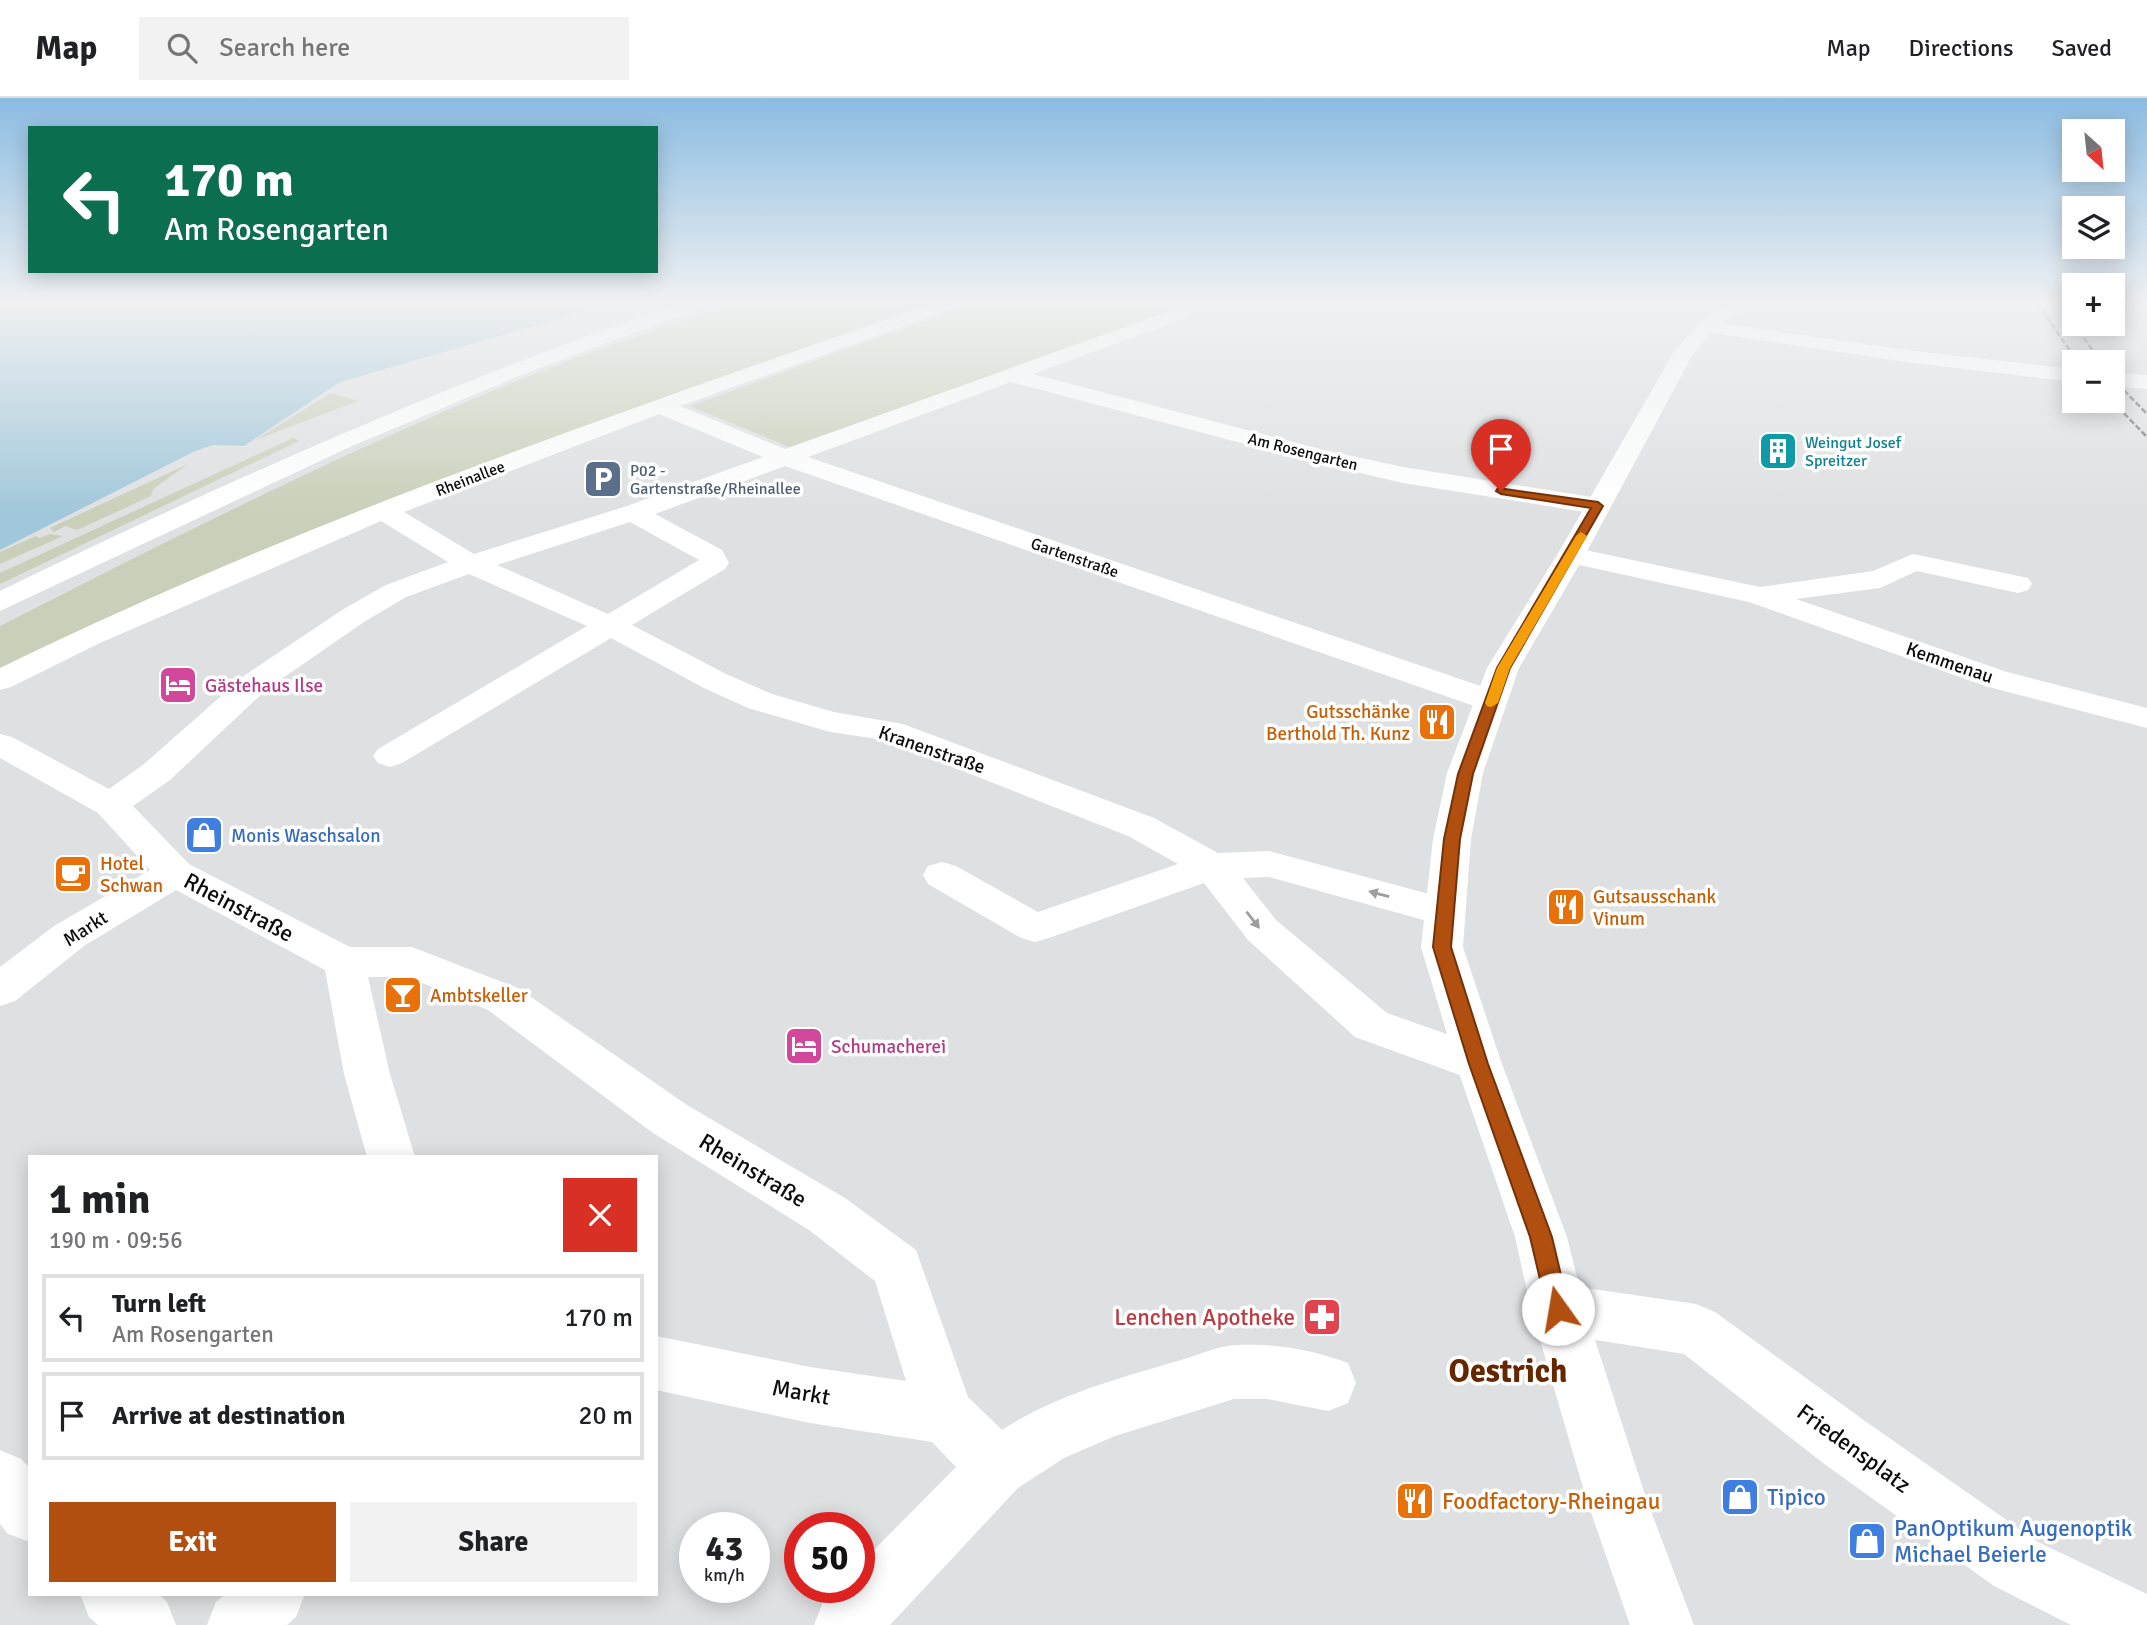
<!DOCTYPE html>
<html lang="en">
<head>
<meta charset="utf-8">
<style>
	:root { --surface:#fff; --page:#f2f2f2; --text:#202124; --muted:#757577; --line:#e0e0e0; --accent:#b04f0f }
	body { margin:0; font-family:Signika,sans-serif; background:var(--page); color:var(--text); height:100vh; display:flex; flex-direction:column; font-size:26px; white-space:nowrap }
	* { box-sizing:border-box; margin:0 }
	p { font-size:23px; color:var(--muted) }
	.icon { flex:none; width:38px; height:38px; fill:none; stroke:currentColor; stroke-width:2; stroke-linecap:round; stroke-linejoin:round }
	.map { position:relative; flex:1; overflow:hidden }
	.side { position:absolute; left:28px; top:1057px; width:630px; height:441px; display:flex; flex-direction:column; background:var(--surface); border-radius:0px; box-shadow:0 4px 18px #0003 }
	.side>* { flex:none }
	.hud { position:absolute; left:28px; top:28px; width:630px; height:147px; border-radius:0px; box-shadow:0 4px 18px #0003; background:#0b6e4f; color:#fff; overflow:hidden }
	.needle { width:46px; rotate:153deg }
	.fabs { position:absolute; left:2062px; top:21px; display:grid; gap:14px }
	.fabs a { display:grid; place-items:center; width:63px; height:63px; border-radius:0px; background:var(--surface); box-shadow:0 4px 18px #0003; font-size:35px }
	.speed { position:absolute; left:679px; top:1414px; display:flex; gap:14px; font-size:35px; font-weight:700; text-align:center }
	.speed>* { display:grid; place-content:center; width:91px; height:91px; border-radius:50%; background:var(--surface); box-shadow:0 4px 18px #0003; line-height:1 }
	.speed small { font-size:18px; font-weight:400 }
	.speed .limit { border:10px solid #d22; background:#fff; color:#111 }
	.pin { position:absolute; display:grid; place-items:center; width:60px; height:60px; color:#fff; margin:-72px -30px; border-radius:50% 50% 50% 0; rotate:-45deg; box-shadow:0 0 7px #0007 }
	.pin .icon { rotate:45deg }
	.me { position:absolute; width:77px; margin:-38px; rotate:347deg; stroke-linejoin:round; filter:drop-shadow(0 0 5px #0008) }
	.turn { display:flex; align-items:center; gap:24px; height:147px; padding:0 21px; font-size:32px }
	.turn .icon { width:91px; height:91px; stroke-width:2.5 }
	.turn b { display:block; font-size:49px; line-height:60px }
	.round { display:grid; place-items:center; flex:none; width:74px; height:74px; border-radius:0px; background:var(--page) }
	.headline { display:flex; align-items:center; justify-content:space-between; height:119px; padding:0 21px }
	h1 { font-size:42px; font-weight:700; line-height:52px }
	.button { display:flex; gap:14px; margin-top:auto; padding:14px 21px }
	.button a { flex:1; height:80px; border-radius:0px; background:var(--accent); color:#fff; font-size:28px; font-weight:700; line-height:80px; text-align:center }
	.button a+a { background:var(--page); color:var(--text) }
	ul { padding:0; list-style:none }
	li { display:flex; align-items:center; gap:21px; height:88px; margin:0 14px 10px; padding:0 7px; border:4px solid var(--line); border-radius:0px }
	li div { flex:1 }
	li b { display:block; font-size:26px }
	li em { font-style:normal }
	header { display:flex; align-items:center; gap:42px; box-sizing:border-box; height:98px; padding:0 35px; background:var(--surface); border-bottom:2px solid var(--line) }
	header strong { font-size:33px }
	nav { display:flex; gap:38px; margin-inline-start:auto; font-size:24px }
	.search { width:490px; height:63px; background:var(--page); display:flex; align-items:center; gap:18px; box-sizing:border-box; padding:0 24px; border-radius:0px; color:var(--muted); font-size:26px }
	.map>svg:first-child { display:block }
	.green { fill:#c9cfb8 }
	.water { fill:#a0c7da }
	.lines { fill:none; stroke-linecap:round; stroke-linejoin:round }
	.minor { fill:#fff; fill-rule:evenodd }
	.major { fill:#fff; fill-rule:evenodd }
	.rail { stroke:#6b6c6d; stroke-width:2.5; stroke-dasharray:6 2.5; stroke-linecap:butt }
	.oneway { fill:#9e9e9e }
	.route { fill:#b04f0f; stroke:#72330a; stroke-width:2 }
	.slow { fill:#f59e0b }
	.labels { text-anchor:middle; stroke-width:7; stroke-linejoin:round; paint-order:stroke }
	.far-culture-label { font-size:16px; fill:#0d838f; stroke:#fff; text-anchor:start }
	.far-street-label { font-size:16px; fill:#0c0c0d; stroke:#fff }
	.far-service-label { font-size:16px; fill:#4e5e75; stroke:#fff; text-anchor:start }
	.street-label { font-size:19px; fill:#0c0c0d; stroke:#fff }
	.hotel-label { font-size:19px; fill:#b23c85; stroke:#fff; text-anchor:start }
	.food-label { font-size:19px; fill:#c56008; stroke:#fff; text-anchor:start }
	.shop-label { font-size:19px; fill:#366cbe; stroke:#fff; text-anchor:start }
	.near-street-label { font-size:23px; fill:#0c0c0d; stroke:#fff }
	.near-health-label { font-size:23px; fill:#be3a42; stroke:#fff; text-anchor:end }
	.near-shop-label { font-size:23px; fill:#366cbe; stroke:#fff; text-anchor:start }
	.near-food-label { font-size:23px; fill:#c56008; stroke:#fff; text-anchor:start }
	.near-district-label { font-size:32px; font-weight:bold; fill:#652700; stroke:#fff }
</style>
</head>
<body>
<header>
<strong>Map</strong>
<div class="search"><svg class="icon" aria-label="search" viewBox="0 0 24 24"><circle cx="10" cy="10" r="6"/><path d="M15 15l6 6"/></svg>Search here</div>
<nav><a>Map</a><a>Directions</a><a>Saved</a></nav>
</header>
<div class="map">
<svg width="2147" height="1527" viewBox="0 0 2147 1527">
	<rect width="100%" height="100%" fill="#dee0e1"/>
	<g class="green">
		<path d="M735,205H937L200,480L0,570V528C146,454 293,379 443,314C538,272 636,237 735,205Z"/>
		<path d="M974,205H1199L794,351L690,308Z"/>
		<path d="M331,295L358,303L255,342Z"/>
		<path d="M293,340L299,343L0,486V475Z"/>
		<path d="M188,366L153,391L151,398L77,432L65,428L54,434L50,430Z"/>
		<path d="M50,436L63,438L0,466V454L36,438L39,440Z"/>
	</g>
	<path class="water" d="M0,205H597L578,215L340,284L244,348L213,347L193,354L0,452Z"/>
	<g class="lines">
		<g class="minor">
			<path d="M933,205H960L957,209L680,308L785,351L1178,210L1185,212L1188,216L1185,220L1033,276L1324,352L1403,369L1598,400L1607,402L1611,408L1607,414L1598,416L1403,385L1313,364L1011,284L808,359L1504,596L1508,603L1504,610L1492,613L1480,610L785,368L655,416L722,452L729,465L725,471L632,527L726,576L772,596L834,614L903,626L1154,720L1218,755L1269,753L1459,804L1465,814L1459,824L1445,828L1269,779L1243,780L1276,822L1387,915L1495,953L1502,966L1495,979L1479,984L1355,939L1248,842L1204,785L1049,840L1035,844L1021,840L928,786L923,777L928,768L942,764L956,768L1038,814L1178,766L1128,738L884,642L830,634L748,610L704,590L611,540L402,665L390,669L378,665L373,658L378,651L587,528L469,476L406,499L364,524L267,591L170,682L133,708L189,766L350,849H412L518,890L687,1007L845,1100L916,1152L968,1299L1002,1332C1055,1297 1120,1280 1181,1262C1199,1257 1219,1247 1238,1247C1274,1245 1314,1252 1348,1265L1356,1285L1348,1305L1328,1313L1267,1301H1234L1115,1338L1064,1360L1018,1390L890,1527H814L823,1504L838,1489H859V1467L956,1369L932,1344L810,1325L656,1292V1238L810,1269L906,1283L875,1183L809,1132L653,1035L488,912L408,879H368L390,976L415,1059H367L344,976L325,872L176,792L84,848L15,903L0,908V869L54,828L150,772L98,715L0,660V636L12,639L109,691L144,666L245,577L342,512L386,487L448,464L381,423L100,545L11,589L0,592V570C300,423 618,315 933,205ZM659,316L763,359L624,409L474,456L404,414ZM630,424L699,462L608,516L497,467Z"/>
			<path d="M1706,223L1914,253L2074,271V284L1914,265L1699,233L1696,229L1699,225Z"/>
			<path d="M2112,274L2147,277V291L2112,288Z"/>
			<path d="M1571,449L1760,489L1873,473L1913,456L2028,480L2032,486L2028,492L2018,495L1917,473L1880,490L1796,501L2007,574L2147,610V630L1985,588L1749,504L1561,463L1557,457L1561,451Z"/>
			<path d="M1558,1186L1696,1206L1715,1214L1865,1323L2038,1444L2147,1496V1527H2071L1994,1488L1823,1365L1684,1256L1558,1236L1539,1229L1531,1211L1539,1193Z"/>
			<path d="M0,1352L21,1361L30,1370V1444L8,1436L0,1426Z"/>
			<path d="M80,1496H159L167,1504L176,1527H98L89,1519Z"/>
			<path d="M225,1496H305L296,1519L287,1527H207L216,1504Z"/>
		</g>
		<g class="major">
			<path d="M679,205H706L703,209L526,275L352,348L0,513V493C222,385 446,286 679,205Z"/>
			<path d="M1727,205H1749L1713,233L1693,256L1585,457L1519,570L1483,675L1471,741L1463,849L1502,966L1567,1139L1585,1211L1646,1400L1694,1527H1630L1586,1400L1531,1211L1515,1139L1456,966L1421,849L1433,741L1447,675L1487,570L1557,457L1674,254L1699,225Z"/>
		</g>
		<g class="rail">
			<path d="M2037,205L2078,264"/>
			<path d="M2059,205L2074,225"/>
			<path d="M2074,226L2101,264"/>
			<path d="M2112,280L2147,316"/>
			<path d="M2112,303L2147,339"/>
		</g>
	</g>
	<defs><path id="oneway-solid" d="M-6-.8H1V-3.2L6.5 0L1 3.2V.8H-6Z" transform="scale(1.75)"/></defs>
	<g class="oneway">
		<use href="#oneway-solid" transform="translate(1379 796) rotate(-165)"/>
		<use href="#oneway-solid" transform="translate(1253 822) rotate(52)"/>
	</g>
	<linearGradient id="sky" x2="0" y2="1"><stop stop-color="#8bbce2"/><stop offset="0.49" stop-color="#f0f1f2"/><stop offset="1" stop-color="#f0f1f2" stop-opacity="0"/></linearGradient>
	<rect width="2147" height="418" fill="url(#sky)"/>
	<path class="route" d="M1498,390L1598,404L1603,408L1510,570L1473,676L1460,741L1451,849L1488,966L1552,1139L1569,1211L1566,1218L1558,1221L1550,1218L1547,1211L1530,1139L1469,966L1433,849L1444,741L1458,676L1497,570L1591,410L1501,396L1496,393Z"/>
	<path class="slow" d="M1581,434L1587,438L1510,570L1498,605L1491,609L1487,608L1485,605L1497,570L1576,438Z"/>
	<defs>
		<symbol id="building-square" viewBox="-11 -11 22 22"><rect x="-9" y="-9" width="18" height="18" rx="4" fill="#0f9aa8" stroke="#fff"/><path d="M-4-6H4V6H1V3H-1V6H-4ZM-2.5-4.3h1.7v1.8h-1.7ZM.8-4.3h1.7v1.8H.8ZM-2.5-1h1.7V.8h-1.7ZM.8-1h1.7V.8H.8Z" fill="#fff"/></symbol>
		<symbol id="parking-square" viewBox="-11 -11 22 22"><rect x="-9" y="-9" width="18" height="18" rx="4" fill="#5c6f8a" stroke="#fff"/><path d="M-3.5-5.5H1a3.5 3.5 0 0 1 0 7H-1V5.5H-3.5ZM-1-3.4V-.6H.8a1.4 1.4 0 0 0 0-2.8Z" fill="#fff"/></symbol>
		<symbol id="hotel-square" viewBox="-11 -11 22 22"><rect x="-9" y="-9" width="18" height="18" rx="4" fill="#d1479c" stroke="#fff"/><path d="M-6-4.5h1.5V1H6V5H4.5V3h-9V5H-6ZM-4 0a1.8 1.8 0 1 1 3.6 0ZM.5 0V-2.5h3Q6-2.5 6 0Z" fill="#fff"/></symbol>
		<symbol id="restaurant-square" viewBox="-11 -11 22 22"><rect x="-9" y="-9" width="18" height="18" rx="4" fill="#e8710a" stroke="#fff"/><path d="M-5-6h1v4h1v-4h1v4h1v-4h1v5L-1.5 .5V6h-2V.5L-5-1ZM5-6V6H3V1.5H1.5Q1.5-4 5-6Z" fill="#fff"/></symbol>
		<symbol id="shop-square" viewBox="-11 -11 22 22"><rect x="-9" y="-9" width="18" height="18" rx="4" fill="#3f7fe0" stroke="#fff"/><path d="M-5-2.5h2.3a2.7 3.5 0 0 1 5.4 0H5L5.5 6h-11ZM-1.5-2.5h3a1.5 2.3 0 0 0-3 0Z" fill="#fff"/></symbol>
		<symbol id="cafe-square" viewBox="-11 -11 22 22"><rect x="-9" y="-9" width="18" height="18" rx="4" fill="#e8710a" stroke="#fff"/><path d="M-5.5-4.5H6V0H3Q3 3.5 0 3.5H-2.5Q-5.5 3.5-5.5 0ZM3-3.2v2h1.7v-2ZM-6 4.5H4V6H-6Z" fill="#fff"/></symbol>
		<symbol id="bar-square" viewBox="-11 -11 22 22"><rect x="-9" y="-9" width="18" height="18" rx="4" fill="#e8710a" stroke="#fff"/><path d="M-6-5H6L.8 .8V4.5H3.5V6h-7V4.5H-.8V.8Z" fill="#fff"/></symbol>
		<symbol id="pharmacy-square" viewBox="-11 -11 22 22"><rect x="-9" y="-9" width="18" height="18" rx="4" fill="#e0444e" stroke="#fff"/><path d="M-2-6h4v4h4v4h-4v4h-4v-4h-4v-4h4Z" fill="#fff"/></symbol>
	</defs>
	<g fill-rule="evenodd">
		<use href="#building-square" x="1756" y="331" width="44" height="44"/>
		<use href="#parking-square" x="581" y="359" width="44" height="44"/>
		<use href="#hotel-square" x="156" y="565" width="44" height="44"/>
		<use href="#restaurant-square" x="1415" y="602" width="44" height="44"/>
		<use href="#shop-square" x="182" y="715" width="44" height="44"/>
		<use href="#cafe-square" x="51" y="754" width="44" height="44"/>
		<use href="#restaurant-square" x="1544" y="787" width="44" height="44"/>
		<use href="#bar-square" x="381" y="875" width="44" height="44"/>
		<use href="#hotel-square" x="782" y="926" width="44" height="44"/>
		<use href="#pharmacy-square" x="1300" y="1197" width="44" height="44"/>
		<use href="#shop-square" x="1718" y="1377" width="44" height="44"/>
		<use href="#restaurant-square" x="1393" y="1381" width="44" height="44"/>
		<use href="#shop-square" x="1845" y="1421" width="44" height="44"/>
	</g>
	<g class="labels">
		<g class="far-culture-label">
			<text x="1805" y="350">Weingut Josef<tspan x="1805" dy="18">Spreitzer</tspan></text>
		</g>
		<g class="far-street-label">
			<text transform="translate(1303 353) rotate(14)" y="6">Am Rosengarten</text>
			<text transform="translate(470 380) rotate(-21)" y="6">Rheinallee</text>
			<text transform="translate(1075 459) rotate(19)" y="6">Gartenstraße</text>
		</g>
		<g class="far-service-label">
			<text x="630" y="378">P02 -<tspan x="630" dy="18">Gartenstraße/Rheinallee</tspan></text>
		</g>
		<g class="street-label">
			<text transform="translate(1950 564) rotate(19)" y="7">Kemmenau</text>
			<text transform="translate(932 651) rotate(19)" y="7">Kranenstraße</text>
			<text transform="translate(85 830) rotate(-33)" y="7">Markt</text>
		</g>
		<g class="hotel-label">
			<text x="205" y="594">Gästehaus Ilse</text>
			<text x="831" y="955">Schumacherei</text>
		</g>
		<g class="food-label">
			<text x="1410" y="620" text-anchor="end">Gutsschänke<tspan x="1410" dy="22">Berthold Th. Kunz</tspan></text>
			<text x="100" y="772">Hotel<tspan x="100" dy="22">Schwan</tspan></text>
			<text x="1593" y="805">Gutsausschank<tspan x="1593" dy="22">Vinum</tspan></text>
			<text x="430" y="904">Ambtskeller</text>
		</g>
		<g class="shop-label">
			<text x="231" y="744">Monis Waschsalon</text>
		</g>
		<g class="near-street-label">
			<text transform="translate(239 809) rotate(28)" y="8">Rheinstraße</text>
			<text transform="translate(753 1072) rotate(31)" y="8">Rheinstraße</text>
			<text transform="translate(801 1294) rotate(10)" y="8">Markt</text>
			<text transform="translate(1854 1350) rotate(36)" y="8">Friedensplatz</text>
		</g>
		<g class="near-health-label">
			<text x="1295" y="1227">Lenchen Apotheke</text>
		</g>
		<g class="near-shop-label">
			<text x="1767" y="1407">Tipico</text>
			<text x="1894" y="1438">PanOptikum Augenoptik<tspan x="1894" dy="26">Michael Beierle</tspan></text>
		</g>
		<g class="near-food-label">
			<text x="1442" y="1411">Foodfactory-Rheingau</text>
		</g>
		<g class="near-district-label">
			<text x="1508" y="1284">Oestrich</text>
		</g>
	</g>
</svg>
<div class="fabs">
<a><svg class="needle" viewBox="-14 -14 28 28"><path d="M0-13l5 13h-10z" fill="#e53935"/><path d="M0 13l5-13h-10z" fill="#757577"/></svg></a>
<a><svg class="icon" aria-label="layers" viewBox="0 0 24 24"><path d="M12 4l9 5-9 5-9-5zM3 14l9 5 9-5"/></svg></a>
<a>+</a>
<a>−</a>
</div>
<div class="speed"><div>43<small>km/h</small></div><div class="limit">50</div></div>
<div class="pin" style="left:1501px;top:393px;background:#d93025"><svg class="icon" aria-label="arrive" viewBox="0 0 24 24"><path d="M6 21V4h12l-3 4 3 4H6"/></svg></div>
<svg class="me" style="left:1558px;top:1211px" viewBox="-20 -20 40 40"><circle r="19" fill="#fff"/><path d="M0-13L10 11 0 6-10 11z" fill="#b04f0f"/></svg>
<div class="hud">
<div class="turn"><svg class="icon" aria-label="left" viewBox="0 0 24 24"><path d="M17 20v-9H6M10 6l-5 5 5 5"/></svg><div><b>170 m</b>Am Rosengarten</div></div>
</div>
<section class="side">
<div class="headline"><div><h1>1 min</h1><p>190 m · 09:56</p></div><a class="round" style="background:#d93025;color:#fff"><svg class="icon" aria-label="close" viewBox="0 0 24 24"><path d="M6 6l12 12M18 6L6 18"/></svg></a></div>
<ul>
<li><svg class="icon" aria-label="left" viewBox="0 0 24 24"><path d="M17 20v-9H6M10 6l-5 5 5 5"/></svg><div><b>Turn left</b><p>Am Rosengarten</p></div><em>170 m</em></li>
<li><svg class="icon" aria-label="arrive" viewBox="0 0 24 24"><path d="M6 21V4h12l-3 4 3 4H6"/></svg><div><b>Arrive at destination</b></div><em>20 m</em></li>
</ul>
<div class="button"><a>Exit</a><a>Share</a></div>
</section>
</div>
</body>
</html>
